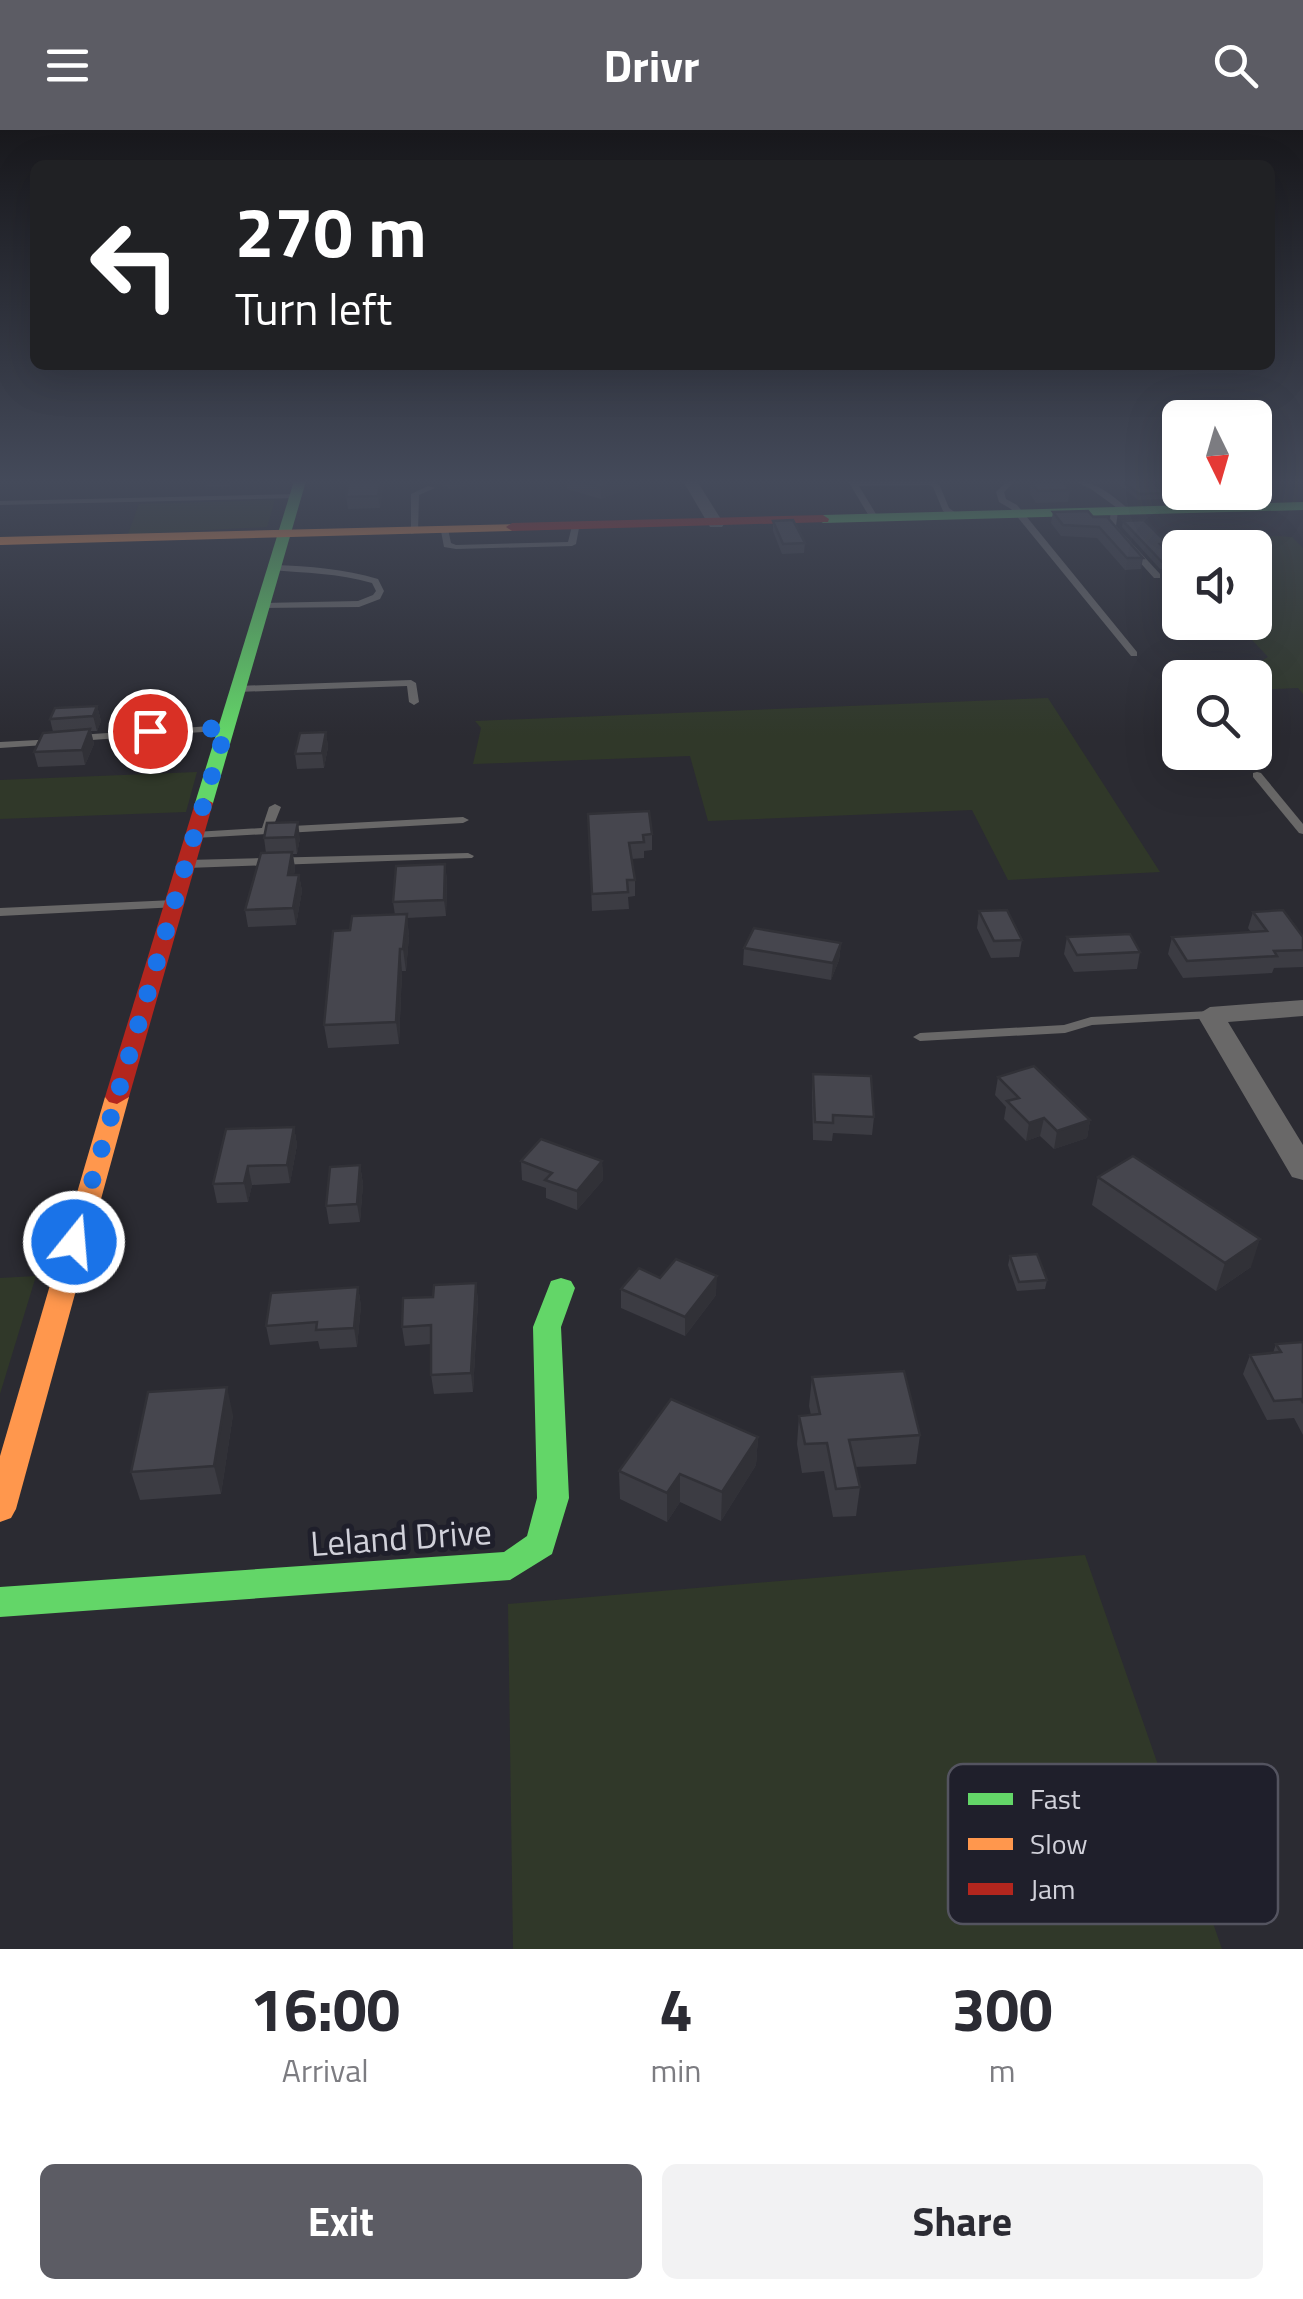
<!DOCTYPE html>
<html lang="en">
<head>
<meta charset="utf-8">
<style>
	:root { --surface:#fff; --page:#f2f2f3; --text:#2b2b33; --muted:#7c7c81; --accent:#5c5c64 }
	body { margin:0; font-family:"Titillium Web",sans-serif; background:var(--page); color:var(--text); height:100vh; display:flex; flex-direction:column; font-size:38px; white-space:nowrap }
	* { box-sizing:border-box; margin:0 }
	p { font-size:32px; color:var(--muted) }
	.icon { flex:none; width:55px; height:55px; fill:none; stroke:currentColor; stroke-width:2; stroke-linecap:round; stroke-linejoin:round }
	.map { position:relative; height:1819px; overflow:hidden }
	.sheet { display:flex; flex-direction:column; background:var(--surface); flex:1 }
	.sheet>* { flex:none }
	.banner { position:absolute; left:30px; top:30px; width:1245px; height:210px; border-radius:15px; box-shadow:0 10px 40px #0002; background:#202124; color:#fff; overflow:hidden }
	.needle { width:65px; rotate:175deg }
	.tools { position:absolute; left:1162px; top:270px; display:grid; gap:20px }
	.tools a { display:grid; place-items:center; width:110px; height:110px; border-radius:15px; background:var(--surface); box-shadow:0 10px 40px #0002; font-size:50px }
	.pin { position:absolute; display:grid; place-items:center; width:85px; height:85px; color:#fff; margin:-42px; border:5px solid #fff; border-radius:50%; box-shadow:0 2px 10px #0007 }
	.me { position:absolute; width:110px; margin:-55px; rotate:17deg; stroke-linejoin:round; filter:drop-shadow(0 0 8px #0008) }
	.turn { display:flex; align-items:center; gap:35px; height:210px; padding:0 40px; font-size:45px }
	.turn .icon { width:130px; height:130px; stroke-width:2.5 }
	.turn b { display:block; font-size:70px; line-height:85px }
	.eta { display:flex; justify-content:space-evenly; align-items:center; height:170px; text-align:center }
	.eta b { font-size:60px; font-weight:700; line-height:70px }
	.action { display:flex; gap:20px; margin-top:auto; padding:20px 40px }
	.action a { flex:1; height:115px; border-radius:15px; background:var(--accent); color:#fff; font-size:40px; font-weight:700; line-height:115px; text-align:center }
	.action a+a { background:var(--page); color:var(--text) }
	header { display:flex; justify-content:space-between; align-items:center; height:130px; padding:0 40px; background:var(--accent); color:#fff; font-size:45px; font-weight:700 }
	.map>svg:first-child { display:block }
	.green { fill:#303829 }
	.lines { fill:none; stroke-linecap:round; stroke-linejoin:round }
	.lane { fill:#696868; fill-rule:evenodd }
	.street { fill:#696868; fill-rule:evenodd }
	.fast { fill:#63d668; fill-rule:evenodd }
	.slow { fill:#ff974d; fill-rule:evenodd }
	.jam { fill:#b3261e; fill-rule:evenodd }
	.wall { fill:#3c3c43 }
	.shaded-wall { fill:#313137 }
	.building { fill:#46464e; stroke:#313137; stroke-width:2.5 }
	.route { stroke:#1a73e8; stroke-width:18; stroke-dasharray:0 32.4 }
	.labels { text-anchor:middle; stroke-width:10; stroke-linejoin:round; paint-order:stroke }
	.near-street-label { font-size:35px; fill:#d1d1da; stroke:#1f1f2b }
	.key { fill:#1f1f2b; stroke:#545460; stroke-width:2.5 }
	.key-label { font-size:28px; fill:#d1d1da }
</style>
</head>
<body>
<header><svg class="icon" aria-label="menu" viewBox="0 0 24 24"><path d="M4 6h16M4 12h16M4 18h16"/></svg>Drivr<svg class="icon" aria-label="search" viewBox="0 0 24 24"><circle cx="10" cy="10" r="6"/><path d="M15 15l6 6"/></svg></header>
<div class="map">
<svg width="1303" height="1819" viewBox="0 0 1303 1819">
	<rect width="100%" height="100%" fill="#2b2b32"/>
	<g class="green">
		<path d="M275,370L267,397L128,404L139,374Z"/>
		<path d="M1277,406L1292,407L1303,418V564L1298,558L1255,560V548L1234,547L1268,527L1236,493L1255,492V418L1192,417H1211L1204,409Z"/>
		<path d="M1048,568L1160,742L1008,750L972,680L708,691L690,626L473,634L481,598L475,591Z"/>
		<path d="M197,642L186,682L0,689V650Z"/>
		<path d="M36,1146L0,1264V1148Z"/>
		<path d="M1085,1425L1222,1819H513L508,1474Z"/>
	</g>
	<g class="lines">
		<g class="lane">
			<path d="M848,351H933L940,356L949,378L960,386L953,388L943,381L933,357L929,355L859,356L879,389L872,391Z"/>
			<path d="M1007,351H1015L1004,362L1006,369L1017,375L1137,522V526H1131L1011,379L999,372L996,362Z"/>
			<path d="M1074,351C1097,351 1114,367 1131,381L1124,383L1091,359Z"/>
			<path d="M428,356L435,358L419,365L418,402L411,404V364Z"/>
			<path d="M299,364V368H296L0,375V371Z"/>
			<path d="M1111,379L1118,381L1116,396L1160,444V448H1154L1109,398Z"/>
			<path d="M572,396L579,398L576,414L572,416L456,419L444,417L441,401L448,399L451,413L456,415L568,412Z"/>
			<path d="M274,435C310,436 344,439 378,449L384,461L380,469L359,477L260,478L259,476L263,473L358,471L373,465L376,461L372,453C338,443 305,443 271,440L270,438Z"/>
			<path d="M411,550L416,553L419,572L414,575L409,572L407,556L237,562L232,559L237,556Z"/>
			<path d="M226,595L231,598L230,600L78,611L73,608L78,605Z"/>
			<path d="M56,609L60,610V614L0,618V612Z"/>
			<path d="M1257,642L1261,643L1303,694V704L1299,703L1253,647V643Z"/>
			<path d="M275,674L281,677L273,697L463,687L469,690L463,693L195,708L189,705L195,702L262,698L269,677Z"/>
			<path d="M468,723L474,726L472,728L187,738L181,734L187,730Z"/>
			<path d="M174,770L178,771L180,774L178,777L0,786V778Z"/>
			<path d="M1210,881L1217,885L1215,888L1092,895L1065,903L920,911L913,907L920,903L1064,895L1091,887Z"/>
		</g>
		<g class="street">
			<path d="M683,351H697L724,394L722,397H710Z"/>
			<path d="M1303,870V886L1228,892L1303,1015V1050L1292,1047L1197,885L1210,877Z"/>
		</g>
		<g class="fast">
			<path d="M294,351H306L213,673L210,677H198L195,673Z"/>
			<path d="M1303,372V380L823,393L817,389L823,385Z"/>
			<path d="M561,1148L571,1151L575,1158L561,1197L569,1368L552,1424L510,1450L0,1487V1457L504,1422L527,1406L537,1368L533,1197L551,1151Z"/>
		</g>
		<g class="slow">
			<path d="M517,394V400L512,401L0,415V407Z"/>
			<path d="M117,960L129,967L16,1379L11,1388L0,1392V1326L105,967Z"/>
		</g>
		<g class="jam">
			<path d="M823,385L829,389L828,392L512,401L506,397L512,393Z"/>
			<path d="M204,668L213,673L129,967L117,974L109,972L105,967L195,673Z"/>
		</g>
	</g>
	<g class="wall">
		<path d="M206,351H232L230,357H207Z"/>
		<path d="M349,351H384L380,378L348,379L346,367Z"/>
		<path d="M435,351H483V352L450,359Z"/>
		<path d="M567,351H650L601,369L567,359Z"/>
		<path d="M1115,351H1152L1165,363L1164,369L1138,370Z"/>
		<path d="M1031,352L1070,360L1068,372L1036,373L1030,364Z"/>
		<path d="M1053,382L1093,387L1143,428L1141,439L1125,440L1097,408L1061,406L1051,393Z"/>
		<path d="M773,391L805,413L804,423L782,424L773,401Z"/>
		<path d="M1123,391L1177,432L1176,438L1160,439L1122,397Z"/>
		<path d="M97,576L101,591L97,601H91L94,614L85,635L38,637L34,622L53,602L50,589Z"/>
		<path d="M326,602L328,617L324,638L297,639L295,624Z"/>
		<path d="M588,684L652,704V720L644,721V728L631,729L635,750V766L628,767L629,779L592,781Z"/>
		<path d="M264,708H300L297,724H293L295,738L294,745H299L302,761L296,795L248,797L245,780L266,723Z"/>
		<path d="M445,734L447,751L446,786L407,788L409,806L406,841H402L399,914L328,918L324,895L350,800L395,785L393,772Z"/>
		<path d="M979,781L1022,810L1019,827L991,828L977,798Z"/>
		<path d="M1253,782L1303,807V837L1274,838L1272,843L1183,848L1168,824L1172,807L1251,802L1248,798Z"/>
		<path d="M1067,807L1140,822L1137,839L1074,842L1064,824Z"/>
		<path d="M841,813L839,830L831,850L743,835L744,818Z"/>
		<path d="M813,944L874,987L872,1005L833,1003L832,1011L813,1010L812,962Z"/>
		<path d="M998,947L1090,990L1087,1008L1054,1019L1040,1006L1026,1011L1004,989L1006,977L995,965Z"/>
		<path d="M294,997L297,1015L290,1053L252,1055L248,1072L217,1073L213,1054Z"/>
		<path d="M521,1031H602L603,1050L577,1080L546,1068V1058L522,1050Z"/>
		<path d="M360,1035L363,1054L360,1092L329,1094L326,1076Z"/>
		<path d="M1098,1047L1251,1137L1216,1161L1092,1075Z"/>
		<path d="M1010,1126L1047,1150L1045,1159L1017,1161L1008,1135Z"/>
		<path d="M476,1153L478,1171L473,1262L434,1264L431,1245V1214L405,1216L402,1197L433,1167Z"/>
		<path d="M358,1157L361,1176L357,1217L320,1219L318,1211L270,1215L266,1196Z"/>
		<path d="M621,1159L716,1165L685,1206L621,1178Z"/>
		<path d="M1303,1212V1305L1294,1288L1267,1290L1243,1244L1250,1225L1273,1223L1276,1214Z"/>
		<path d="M812,1247L920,1305L916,1334L855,1337L860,1357L856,1386L833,1387L824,1341L802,1343L797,1314L799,1286L811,1285L809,1276Z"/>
		<path d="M233,1285L221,1364L140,1370L131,1342Z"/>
		<path d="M758,1307L756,1335L721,1391L680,1372L667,1392L620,1369L619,1341Z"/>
	</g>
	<g class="shaded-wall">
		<path d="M381,351H384L380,378L378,366Z"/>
		<path d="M449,351H483V352L450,359Z"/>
		<path d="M618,351H650L601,369V357Z"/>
		<path d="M97,576L101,591L97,601L93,586Z"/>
		<path d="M90,599L94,614L85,635L82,620Z"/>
		<path d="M326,602L328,617L324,638L322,623Z"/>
		<path d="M298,692L300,708L297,724L295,707Z"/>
		<path d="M292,722L295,738L291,762L288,745Z"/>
		<path d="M445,734L447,751L446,786L444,770Z"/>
		<path d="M299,745L302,761L296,795L293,778Z"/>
		<path d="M407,784L409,806L406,841L403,819Z"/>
		<path d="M841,813L839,830L831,850L833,833Z"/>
		<path d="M400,819L402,841L399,914L396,892Z"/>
		<path d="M1044,988L1040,1006L1026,1011L1029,993Z"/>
		<path d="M1090,990L1087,1008L1054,1019L1057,1001Z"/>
		<path d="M294,997L297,1015L290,1053L287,1035Z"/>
		<path d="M602,1031L603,1050L577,1080V1061Z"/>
		<path d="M360,1035L363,1054L360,1092L357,1074Z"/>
		<path d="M248,1036L252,1055L248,1072L244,1053Z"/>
		<path d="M1260,1109L1251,1137L1216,1161L1225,1133Z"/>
		<path d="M717,1146L716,1165L685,1206V1187Z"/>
		<path d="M476,1153L478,1171L473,1262L471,1243Z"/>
		<path d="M358,1157L361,1176L357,1217L354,1198Z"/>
		<path d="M227,1257L233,1285L221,1364L214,1336Z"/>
		<path d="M758,1307L756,1335L721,1391L722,1362Z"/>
		<path d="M680,1344V1372L667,1392V1363Z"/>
	</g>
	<g class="building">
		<path d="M349,351H381L378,366L346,367Z"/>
		<path d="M579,351H618L601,357Z"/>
		<path d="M1062,351L1070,360L1038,361L1031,352Z"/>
		<path d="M1122,351H1152L1165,363L1139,364Z"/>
		<path d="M1088,381L1093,387H1107L1143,428H1127L1099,397L1063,395L1053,382Z"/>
		<path d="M793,390L805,413L783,414L773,391Z"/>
		<path d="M1144,390L1167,413L1160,414L1177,432H1162L1123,391Z"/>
		<path d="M97,576L93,586L50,589L55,578Z"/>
		<path d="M90,599L82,620L34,622L43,603Z"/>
		<path d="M326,602L322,623L295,624L300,603Z"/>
		<path d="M649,681L652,704L643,705L644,712L629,713L635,750H627L628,762L592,764L588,684Z"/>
		<path d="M298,692L295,707L264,708L267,693Z"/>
		<path d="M292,722L288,745H299L293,778L245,780L261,723Z"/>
		<path d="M445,734L444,770L393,772L396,736Z"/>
		<path d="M1007,780L1022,810L994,811L979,781Z"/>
		<path d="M1283,780L1303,807V820L1274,821L1277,826L1187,831L1172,807L1267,801L1253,782Z"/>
		<path d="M407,784L403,819H400L396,892L324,895L333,801L350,800L352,786Z"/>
		<path d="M754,798L841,813L833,833L744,818Z"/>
		<path d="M1130,804L1140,822L1077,825L1067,807Z"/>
		<path d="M1034,936L1090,990L1057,1001L1044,988L1029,993L1007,971L1019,968L998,947Z"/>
		<path d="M813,944L871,946L874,987L833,985V993L815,992Z"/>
		<path d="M294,997L287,1035L248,1036L244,1053L213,1054L226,999Z"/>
		<path d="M541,1009L602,1031L577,1061L545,1050L552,1043L521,1031Z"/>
		<path d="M1133,1026L1260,1109L1225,1133L1098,1047Z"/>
		<path d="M360,1035L357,1074L326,1076L330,1037Z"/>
		<path d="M1037,1124L1047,1150L1019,1152L1010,1126Z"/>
		<path d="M676,1129L717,1146L685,1187L621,1159L639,1138L660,1148Z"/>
		<path d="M476,1153L471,1243L431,1245V1195L402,1197L403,1168L433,1167L434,1155Z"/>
		<path d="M358,1157L354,1198L316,1200L317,1192L266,1196L271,1163Z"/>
		<path d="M1303,1212V1273L1301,1269L1274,1271L1250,1225L1281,1222L1276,1214Z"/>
		<path d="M904,1241L920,1305L849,1310L860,1357L836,1359L827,1313L805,1314L799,1286L820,1284L812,1247Z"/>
		<path d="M227,1257L214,1336L131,1342L148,1262Z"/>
		<path d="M671,1269L758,1307L722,1362L680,1344L667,1363L619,1341Z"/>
	</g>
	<linearGradient id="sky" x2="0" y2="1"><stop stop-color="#18181c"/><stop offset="0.58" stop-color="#444a5a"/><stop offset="1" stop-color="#444a5a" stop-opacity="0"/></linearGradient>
	<rect width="1303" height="606" fill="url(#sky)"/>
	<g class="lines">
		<path class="route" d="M74,1112L226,598L150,601"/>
	</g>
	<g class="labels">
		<g class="near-street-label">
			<text transform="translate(401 1408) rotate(-4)" y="12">Leland Drive</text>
		</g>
	</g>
	<rect x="948" y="1634" width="330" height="160" rx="15" class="key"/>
	<rect x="968" y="1663" width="45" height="12" fill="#63d668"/>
	<rect x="968" y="1708" width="45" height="12" fill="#ff974d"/>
	<rect x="968" y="1753" width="45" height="12" fill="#b3261e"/>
	<g class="key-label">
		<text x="1030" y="1679">Fast</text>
		<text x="1030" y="1724">Slow</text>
		<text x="1030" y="1769">Jam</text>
	</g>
</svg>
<div class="tools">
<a><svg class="needle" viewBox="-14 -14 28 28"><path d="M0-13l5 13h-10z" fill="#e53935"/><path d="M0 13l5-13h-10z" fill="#7c7c81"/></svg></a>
<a><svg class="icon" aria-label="sound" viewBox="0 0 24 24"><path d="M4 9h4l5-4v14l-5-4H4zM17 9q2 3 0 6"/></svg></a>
<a><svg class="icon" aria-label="search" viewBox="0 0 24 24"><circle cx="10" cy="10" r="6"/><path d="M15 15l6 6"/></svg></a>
</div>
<div class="pin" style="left:150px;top:601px;background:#d93025"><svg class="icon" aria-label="arrive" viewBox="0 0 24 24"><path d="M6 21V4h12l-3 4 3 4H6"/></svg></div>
<svg class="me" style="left:74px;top:1112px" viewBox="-20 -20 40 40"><circle r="17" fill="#1a73e8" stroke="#fff" stroke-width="3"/><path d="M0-11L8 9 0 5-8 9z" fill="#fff"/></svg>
<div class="banner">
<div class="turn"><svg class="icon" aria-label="left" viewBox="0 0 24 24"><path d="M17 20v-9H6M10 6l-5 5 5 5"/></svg><div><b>270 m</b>Turn left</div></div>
</div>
</div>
<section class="sheet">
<div class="eta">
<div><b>16:00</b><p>Arrival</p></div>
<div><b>4</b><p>min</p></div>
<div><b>300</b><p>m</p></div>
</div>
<div class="action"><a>Exit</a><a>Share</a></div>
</section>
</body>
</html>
